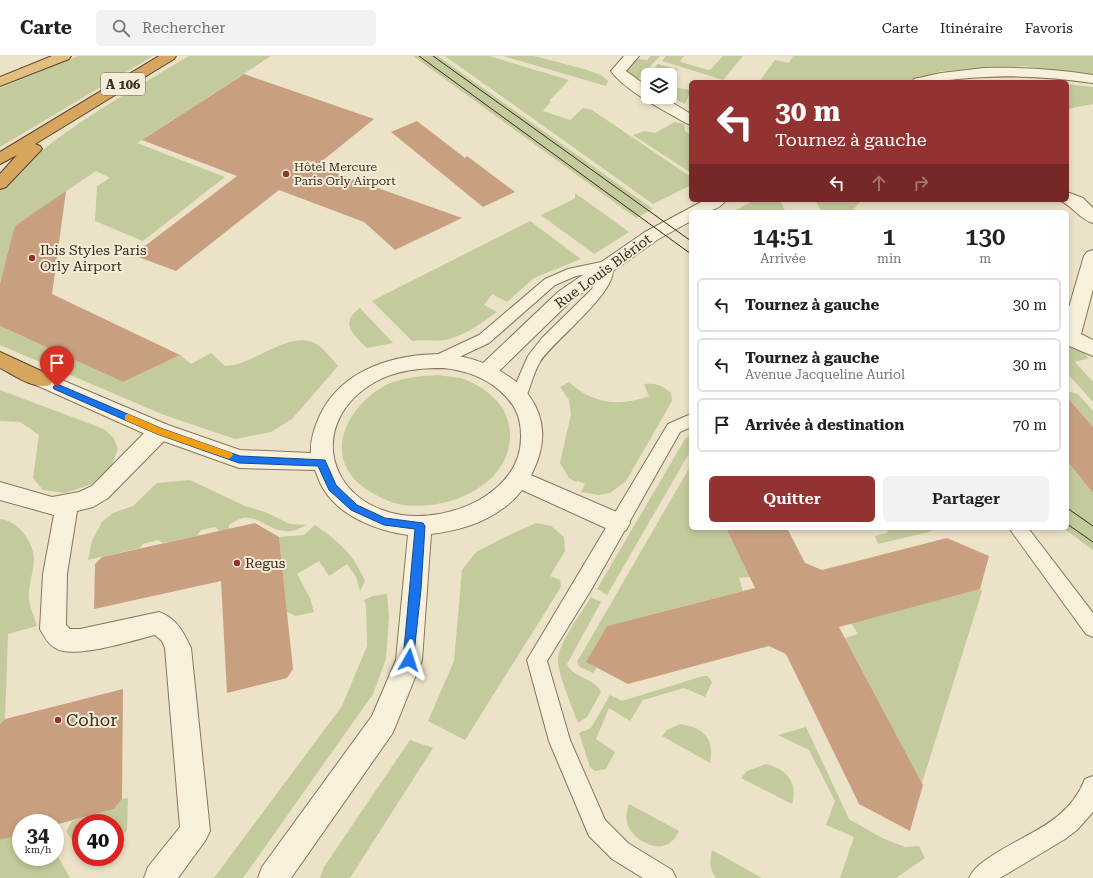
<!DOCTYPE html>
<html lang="fr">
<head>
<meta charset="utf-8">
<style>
	:root { --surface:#fff; --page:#f2f2f2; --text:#222; --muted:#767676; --line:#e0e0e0; --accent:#933331 }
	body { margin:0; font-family:"Roboto Serif",serif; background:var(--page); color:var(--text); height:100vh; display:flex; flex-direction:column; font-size:15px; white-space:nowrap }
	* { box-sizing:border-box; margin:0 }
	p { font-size:13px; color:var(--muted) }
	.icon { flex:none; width:22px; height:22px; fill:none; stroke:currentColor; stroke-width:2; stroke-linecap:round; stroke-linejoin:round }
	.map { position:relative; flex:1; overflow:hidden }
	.panel { position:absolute; left:689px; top:154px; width:380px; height:320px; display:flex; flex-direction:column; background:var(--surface); border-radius:6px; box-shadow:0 2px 6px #0003 }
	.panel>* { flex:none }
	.banner { position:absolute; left:689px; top:24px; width:380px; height:122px; border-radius:6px; box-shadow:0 2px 6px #0003; background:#933331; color:#fff; overflow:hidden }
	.tools { position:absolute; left:641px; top:12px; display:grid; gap:8px }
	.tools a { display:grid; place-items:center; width:36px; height:36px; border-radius:6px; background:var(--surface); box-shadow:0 2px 6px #0003; font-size:20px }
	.speed { position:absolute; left:12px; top:758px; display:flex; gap:8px; font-size:20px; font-weight:700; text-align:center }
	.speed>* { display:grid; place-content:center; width:52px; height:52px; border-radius:50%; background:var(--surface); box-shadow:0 2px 6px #0003; line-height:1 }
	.speed small { font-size:10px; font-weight:400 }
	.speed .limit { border:6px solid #d22; background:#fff; color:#111 }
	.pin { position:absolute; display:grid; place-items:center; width:34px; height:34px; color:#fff; margin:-41px -17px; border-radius:50% 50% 50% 0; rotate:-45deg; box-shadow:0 0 4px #0007 }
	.pin .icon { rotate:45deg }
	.me { position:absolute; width:44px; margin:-22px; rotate:6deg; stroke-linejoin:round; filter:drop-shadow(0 0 3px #0008) }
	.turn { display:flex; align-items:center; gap:14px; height:84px; padding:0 20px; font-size:18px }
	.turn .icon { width:52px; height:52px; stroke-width:2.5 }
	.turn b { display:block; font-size:28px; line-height:34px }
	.lanes { display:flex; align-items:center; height:38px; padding:0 20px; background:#0003; justify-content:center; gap:20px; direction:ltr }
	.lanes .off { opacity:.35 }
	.eta { display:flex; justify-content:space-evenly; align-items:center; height:68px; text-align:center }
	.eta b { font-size:24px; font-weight:600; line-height:28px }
	.action { display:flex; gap:8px; margin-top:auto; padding:8px 20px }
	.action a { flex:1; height:46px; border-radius:6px; background:var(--accent); color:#fff; font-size:16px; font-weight:600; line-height:46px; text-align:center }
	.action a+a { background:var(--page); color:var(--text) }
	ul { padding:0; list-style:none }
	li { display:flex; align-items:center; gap:12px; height:54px; margin:0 8px 6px; padding:0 12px; border:2px solid var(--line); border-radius:6px }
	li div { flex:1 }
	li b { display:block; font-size:15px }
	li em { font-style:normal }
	header { display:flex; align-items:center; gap:24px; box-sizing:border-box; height:56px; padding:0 20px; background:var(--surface); border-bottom:1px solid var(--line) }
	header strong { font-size:19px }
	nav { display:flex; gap:22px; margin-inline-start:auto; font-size:14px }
	.search { width:280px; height:36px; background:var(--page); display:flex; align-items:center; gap:10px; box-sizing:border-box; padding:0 14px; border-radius:6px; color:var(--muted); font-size:15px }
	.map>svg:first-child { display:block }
	.green { fill:#c3ca9c }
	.building { fill:#c8a080 }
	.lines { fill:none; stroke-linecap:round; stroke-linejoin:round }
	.service-casing { stroke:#87755e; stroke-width:2 }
	.minor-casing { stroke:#87755e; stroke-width:2 }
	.tertiary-casing { stroke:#87755e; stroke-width:2 }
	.trunk-casing { stroke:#564332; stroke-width:2 }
	.motorway-casing { stroke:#564332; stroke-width:2 }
	.service { fill:#f7f0db; fill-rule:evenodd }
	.minor { fill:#f7f0db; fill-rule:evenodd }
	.tertiary { fill:#f7f0db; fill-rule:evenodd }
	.trunk { fill:#e2be80; fill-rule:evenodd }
	.motorway { fill:#d6a55e; fill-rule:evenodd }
	.tram { stroke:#392d21; stroke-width:1 }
	.route { fill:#1a73e8; stroke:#114b97 }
	.slow { fill:#f59e0b }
	.poi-dot { fill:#933331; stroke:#f4ecd7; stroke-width:1.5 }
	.labels { text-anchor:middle; stroke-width:4; stroke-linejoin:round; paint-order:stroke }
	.far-poi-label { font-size:12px; fill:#392d21; stroke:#f4ecd7; text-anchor:start }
	.shield { fill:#f4ecd7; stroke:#716658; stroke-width:1 }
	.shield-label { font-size:13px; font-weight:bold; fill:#392d21 }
	.poi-label { font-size:14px; fill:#392d21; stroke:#f4ecd7; text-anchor:start }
	.street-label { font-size:14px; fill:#392d21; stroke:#f4ecd7 }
	.near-poi-label { font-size:17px; fill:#392d21; stroke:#f4ecd7; text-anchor:start }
</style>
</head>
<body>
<header>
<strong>Carte</strong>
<div class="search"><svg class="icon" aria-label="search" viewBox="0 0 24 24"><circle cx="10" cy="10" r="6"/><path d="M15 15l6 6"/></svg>Rechercher</div>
<nav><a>Carte</a><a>Itinéraire</a><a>Favoris</a></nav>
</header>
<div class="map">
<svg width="1093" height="822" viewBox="0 0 1093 822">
	<rect width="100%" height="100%" fill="#ece2c8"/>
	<g class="green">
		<path d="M78,0H153L0,91V32Z"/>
		<path d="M189,0H271L137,87L225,121L143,185L95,165L97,130L110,122L96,115L16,169L13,176L0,228V133C53,77 124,39 189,0Z"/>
		<path d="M413,0H438L653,153L636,162Z"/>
		<path d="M445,0H489L569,24L549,45H551L543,55L570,64L583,52L592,54L691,121V129L653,148Z"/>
		<path d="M503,0H534L584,13L601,19L608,25L606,30Z"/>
		<path d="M651,0H660L637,24L627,16V12L637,3L647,4Z"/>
		<path d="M666,0H684L680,5L681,6L708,14L711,13L723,0H743L723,24L662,5Z"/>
		<path d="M793,0H1093V19L1026,10L942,15L905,26H759L775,4L789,7Z"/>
		<path d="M658,8L678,13L670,21V19H648V27L644,24V23Z"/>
		<path d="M1067,28L1093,31V48L1067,53Z"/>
		<path d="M679,32L691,34L685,48L670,40V34Z"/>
		<path d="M675,66L684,68L685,75L691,79V117L633,79L644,75L655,77Z"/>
		<path d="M575,137L629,176L594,198L541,159L572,144L575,142Z"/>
		<path d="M755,144H780L786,156H732Z"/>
		<path d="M815,144H862L851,156H822Z"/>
		<path d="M530,165L581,203L534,222L507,246L492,238L484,249L497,256C481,267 465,280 445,284C434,286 423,283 412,285L372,245Z"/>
		<path d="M360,252L393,287L367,292C353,278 339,267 360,252Z"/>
		<path d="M0,270L123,326L180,299L191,308L211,297L225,310C253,310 292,271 318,289C326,295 332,303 338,310L292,363L271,376L235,383L164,359L0,289Z"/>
		<path d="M1067,291L1080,294L1089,302L1075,306L1093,326V346L1067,317Z"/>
		<path d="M437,319C445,320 453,321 461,322C473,326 485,333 494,342C504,351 509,363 510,377C512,429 448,455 404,449C389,447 375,439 363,431C322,400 347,351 384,330C400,322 419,320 437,319Z"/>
		<path d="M569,326C592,348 620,351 649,340L644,328C656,327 662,329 671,337L672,345L626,425L610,437L599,439L581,436L585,428L578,425L576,426L569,422L560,407L571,358L569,344L560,331Z"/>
		<path d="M0,334L104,373L113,381L118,393L111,411L92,428L65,437L43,434L33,422L39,379L20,366L0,365Z"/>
		<path d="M1071,336L1078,338L1093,355V371L1067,341V337Z"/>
		<path d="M691,378V394L607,539L597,533L685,383Z"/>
		<path d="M1067,405L1093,437V494L1063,472H1067Z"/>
		<path d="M691,409V472H726L750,521L739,522L743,535L607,570L588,603L590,608L597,612L593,617L580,611L577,606Z"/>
		<path d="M190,424L245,450L265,456L290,468L306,469C299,473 293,476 285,475C263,474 254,450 229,469V473L220,475L215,471L201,474L197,480L163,487L158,484L143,488L140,492L88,504L92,485L102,466L113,457L133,450L157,427Z"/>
		<path d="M0,463C17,464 33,485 34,502C34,515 28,529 29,542C30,551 34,561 37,570L8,578L5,663L0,668Z"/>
		<path d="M536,467L551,470L564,481L565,495L550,520L560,524L561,531L465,684L428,665L454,605L462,514L476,496L505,481Z"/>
		<path d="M315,469C340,487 352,496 365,525L360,535L356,521L347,508L329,520L319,505L297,518L310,542L314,556L296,560L287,556L279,481L304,479Z"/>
		<path d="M889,472H937L929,476L878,488L875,480L887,477Z"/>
		<path d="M980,533L982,535L922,727L845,582L858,578L851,567Z"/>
		<path d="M387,538L389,561L386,603L373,638L243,822H214L342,650L367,590L366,549L364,544L373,540Z"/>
		<path d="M591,541L601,546L567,608C574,623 595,622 601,636L587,661L578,667C573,653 556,614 558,601C562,582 581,558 591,541Z"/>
		<path d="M703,620H708L712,626L705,641L684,632L643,644L630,665L609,652L596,683L615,696L606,713L595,715L590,711L579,677L591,672L610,639L622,645Z"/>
		<path d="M680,668C705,672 714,682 710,707L662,680L667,674Z"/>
		<path d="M806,671L849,763L882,782L905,791L919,790L925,802L896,822H840L854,781L826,769L835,745L809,694L778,679Z"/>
		<path d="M410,684L433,692L350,822H320L324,811Z"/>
		<path d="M766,708C787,713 798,727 792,748L741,722L747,715Z"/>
		<path d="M128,742L127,774L115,788V767H81V798L66,775L72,765L114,753L122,743Z"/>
		<path d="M629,748L679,775C677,778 675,783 672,785C660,798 636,785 629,772C625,764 626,756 629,748Z"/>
		<path d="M21,779V801H55V795L70,822H0V784Z"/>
		<path d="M712,794L762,822H716C709,813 710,805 712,794Z"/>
	</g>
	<g class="building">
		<path d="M244,18L374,63L316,110L462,162L395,194L364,166L279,134L176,215L133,199L237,120L142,84Z"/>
		<path d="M417,65L465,102L467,100L515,136L483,151L391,76Z"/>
		<path d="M66,135L52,238L180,299L123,326L0,270V228L13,176L16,169Z"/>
		<path d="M1067,341L1093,371V437L1067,405Z"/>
		<path d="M255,467L279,481L293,613L287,622L227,637L221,525L94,553L95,508L102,501Z"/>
		<path d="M726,472H787L805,507L822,514L947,482L989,500L980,533L839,571L923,729L910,775L859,748L786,598L769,590L628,628L586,606L607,570L755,532Z"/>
		<path d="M123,633L122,743L114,753L55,769V767H21V779L0,784V668L5,663Z"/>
	</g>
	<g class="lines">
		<defs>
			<g id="service">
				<path d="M606,205L611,207C626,231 552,285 540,306C533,317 531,331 525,343L519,345L513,343L511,339L528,300L542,282L592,233L598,216L576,220L555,229L489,287L442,309L437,311L432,309L429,305L432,301L479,279L545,223L568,213Z"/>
				<path d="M691,358V371L680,376L591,534L547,605L570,684L605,764L628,787L672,814L676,822H643L612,803L589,780L549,685L527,604L668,368Z"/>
				<path d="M1009,472H1028L1093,557V581L1086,578Z"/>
				<path d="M1093,720V756L1077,774L1065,783L1000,822H969C974,812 981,807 990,801C1027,776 1067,768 1085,723Z"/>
			</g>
			<g id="minor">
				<path d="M624,0H639L626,15L648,31V41H663L691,58V69L686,67C665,55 624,34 611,15Z"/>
				<path d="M984,12C1021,11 1057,13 1093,19V27C1057,22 1022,19 985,21C961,22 937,26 912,26L914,23L941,17Z"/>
				<path d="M1067,136L1083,142L1093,152V167C1081,164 1073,151 1061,145L1067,144Z"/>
				<path d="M705,144H726C718,156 704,156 691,156V165L657,184L572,244L494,320L487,322L480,320L477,315L480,310L558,236L645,176Z"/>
				<path d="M1093,194V233L1081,278L1093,284V300L1067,289V258L1084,200L1087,196Z"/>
				<path d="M160,367L168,369L171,375L168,381L108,442L93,451L77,455L67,518L66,569L70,573H80L159,556C177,563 183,575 191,592L210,775L205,785L178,822H144L148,811L180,771L165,592L162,585L155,579C133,584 74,604 55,592C48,588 44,580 40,573L43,518L54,459L0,444V426L52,441L79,436L92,430L152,369Z"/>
				<path d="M519,414L626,460L630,467L626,474L618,477L610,474L511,429L508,423L511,417Z"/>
			</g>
			<path id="tertiary" d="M443,298C503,302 565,347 534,413C527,429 517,443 502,453C482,468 456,475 431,478L422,604L396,669L392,678L291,822H258L262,811L372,660L396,604L408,479C378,475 341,461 324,434C320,428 318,421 315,414L239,412L152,381L36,329L33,324L36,319L43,317L50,319L168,369L240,394L311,397C310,383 315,371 320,359C343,312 395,298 443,298ZM443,312C463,314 483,320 499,334C514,347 521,359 521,380C522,437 450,466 402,459C325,447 307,365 375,326C396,314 420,312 443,312Z"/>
			<path id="trunk" d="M52,0H71L69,3L0,30V21Z"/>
			<g id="motorway">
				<path d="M159,0H176L174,3L35,88L40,90L42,93L6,131L0,133V118L17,99L0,108V96Z"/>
				<path d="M0,296L50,319L53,324L50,329C34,334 14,319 0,312Z"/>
			</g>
		</defs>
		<use href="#service" class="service-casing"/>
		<use href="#minor" class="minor-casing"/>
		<use href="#tertiary" class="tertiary-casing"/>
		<use href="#trunk" class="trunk-casing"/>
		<use href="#motorway" class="motorway-casing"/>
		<use href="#service" class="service"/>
		<use href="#minor" class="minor"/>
		<use href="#tertiary" class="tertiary"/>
		<use href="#trunk" class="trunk"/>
		<use href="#motorway" class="motorway"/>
		<g class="tram">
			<path d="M419,0L691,198"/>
			<path d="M433,0L691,185"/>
			<path d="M1067,452L1093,470"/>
			<path d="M1067,468L1093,486"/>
		</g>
	</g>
	<path class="route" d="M57,328L163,373L240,400L325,404L336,429L357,449L385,462L423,467L425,470L421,533L413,607L409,609L405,607L403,604L415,473L384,469L351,454L329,434L318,410L239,407L157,378L54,333L53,331Z"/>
	<path class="slow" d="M128,358L163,373L232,397L233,399L229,403L157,378L125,364V359Z"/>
	<g class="poi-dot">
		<circle cx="286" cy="118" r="4"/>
		<circle cx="32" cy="202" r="4"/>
		<circle cx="237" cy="507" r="4"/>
		<circle cx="58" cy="664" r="4"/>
	</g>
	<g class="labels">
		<g class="far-poi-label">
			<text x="294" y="115">Hôtel Mercure<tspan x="294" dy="14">Paris Orly Airport</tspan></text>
		</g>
		<rect class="shield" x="101" y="17" width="44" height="22" rx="3"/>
		<g class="shield-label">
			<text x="123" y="33">A 106</text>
		</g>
		<g class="poi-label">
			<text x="40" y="199">Ibis Styles Paris<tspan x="40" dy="16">Orly Airport</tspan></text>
			<text x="245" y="512">Regus</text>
		</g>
		<g class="street-label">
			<text transform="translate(603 215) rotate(-36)" y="5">Rue Louis Blériot</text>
		</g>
		<g class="near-poi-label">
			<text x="66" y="670">Cohor</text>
		</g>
	</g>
</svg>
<div class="tools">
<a><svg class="icon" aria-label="layers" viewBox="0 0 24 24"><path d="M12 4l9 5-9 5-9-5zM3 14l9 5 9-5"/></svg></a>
</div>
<div class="speed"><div>34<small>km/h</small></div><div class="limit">40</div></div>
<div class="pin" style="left:57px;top:331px;background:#d93025"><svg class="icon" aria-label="arrive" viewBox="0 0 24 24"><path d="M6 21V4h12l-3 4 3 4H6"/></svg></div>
<svg class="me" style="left:409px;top:604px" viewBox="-20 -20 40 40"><path d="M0-17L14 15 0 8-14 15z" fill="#1a73e8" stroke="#fff" stroke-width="4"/></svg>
<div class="banner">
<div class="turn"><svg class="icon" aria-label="left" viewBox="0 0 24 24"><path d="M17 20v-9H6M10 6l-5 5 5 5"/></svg><div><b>30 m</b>Tournez à gauche</div></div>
<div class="lanes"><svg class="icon" aria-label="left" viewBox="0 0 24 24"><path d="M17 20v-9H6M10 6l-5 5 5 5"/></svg><svg class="icon off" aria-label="ahead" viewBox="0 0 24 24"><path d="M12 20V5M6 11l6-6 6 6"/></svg><svg class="icon off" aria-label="right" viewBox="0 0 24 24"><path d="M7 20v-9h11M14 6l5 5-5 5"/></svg></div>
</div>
<section class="panel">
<div class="eta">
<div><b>14:51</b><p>Arrivée</p></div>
<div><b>1</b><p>min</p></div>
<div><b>130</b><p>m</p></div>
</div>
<ul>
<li><svg class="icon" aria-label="left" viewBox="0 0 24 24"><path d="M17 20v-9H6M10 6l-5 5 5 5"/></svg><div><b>Tournez à gauche</b></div><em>30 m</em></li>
<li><svg class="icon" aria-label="left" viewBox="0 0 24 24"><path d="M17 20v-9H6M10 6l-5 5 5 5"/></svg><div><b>Tournez à gauche</b><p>Avenue Jacqueline Auriol</p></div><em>30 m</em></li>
<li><svg class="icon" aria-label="arrive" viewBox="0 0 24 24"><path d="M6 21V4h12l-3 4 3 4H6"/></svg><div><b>Arrivée à destination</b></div><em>70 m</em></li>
</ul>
<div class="action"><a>Quitter</a><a>Partager</a></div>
</section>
</div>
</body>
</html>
